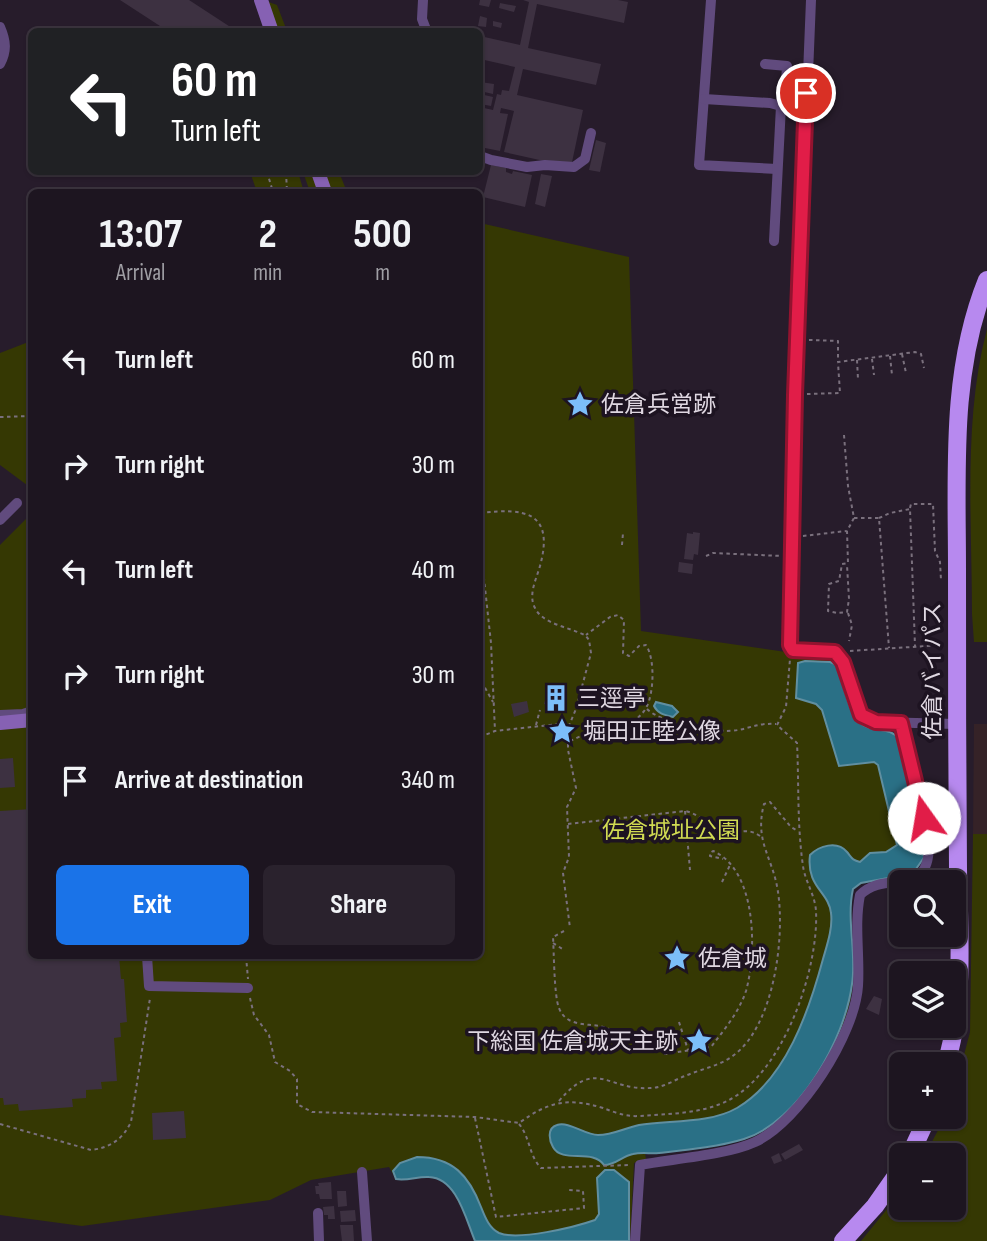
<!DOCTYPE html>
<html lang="en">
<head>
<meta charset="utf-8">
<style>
	:root { --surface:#1d1520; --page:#2a222d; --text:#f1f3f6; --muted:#a09fa5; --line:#3b343e; --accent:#1a73e8 }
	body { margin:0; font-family:"Sofia Sans Condensed","Noto Sans JP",sans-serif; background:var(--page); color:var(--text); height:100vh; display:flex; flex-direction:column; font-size:26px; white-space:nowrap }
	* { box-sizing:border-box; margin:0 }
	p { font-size:23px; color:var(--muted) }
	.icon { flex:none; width:38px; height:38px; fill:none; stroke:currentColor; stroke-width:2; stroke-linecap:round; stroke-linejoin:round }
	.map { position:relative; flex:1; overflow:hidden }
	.sheet { position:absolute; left:28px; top:189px; width:455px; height:770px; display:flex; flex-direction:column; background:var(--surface); border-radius:10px; box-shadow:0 2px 5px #0004,0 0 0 2px var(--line) }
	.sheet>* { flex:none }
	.guide { position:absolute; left:28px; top:28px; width:455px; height:147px; border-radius:10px; box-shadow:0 2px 5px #0004,0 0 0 2px var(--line); background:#202124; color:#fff; overflow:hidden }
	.controls { position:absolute; left:889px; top:870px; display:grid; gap:14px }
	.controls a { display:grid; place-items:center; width:77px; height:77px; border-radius:10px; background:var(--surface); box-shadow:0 2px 5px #0004,0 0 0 2px var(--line); font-size:35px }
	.pin { position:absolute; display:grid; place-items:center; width:60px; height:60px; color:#fff; margin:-30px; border:4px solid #fff; border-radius:50%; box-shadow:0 2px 7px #0007 }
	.me { position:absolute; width:77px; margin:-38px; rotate:347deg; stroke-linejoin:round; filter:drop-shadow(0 0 5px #0008) }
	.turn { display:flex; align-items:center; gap:24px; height:147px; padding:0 28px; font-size:32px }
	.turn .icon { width:91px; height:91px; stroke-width:2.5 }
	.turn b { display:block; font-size:49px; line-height:60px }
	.eta { display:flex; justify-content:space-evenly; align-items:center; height:119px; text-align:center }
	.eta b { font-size:42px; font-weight:700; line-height:49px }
	.primary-button { display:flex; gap:14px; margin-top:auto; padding:14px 28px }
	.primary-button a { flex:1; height:80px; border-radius:10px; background:var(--accent); color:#fff; font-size:28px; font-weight:700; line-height:80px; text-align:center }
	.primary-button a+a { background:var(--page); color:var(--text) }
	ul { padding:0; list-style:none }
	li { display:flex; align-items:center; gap:21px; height:105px; padding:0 28px }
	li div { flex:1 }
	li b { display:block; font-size:26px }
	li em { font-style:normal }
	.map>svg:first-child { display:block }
	.commercial { fill:#352227 }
	.green { fill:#353803 }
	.water { fill:#2a7086; stroke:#608fa1; stroke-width:2 }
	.building { fill:#3d3141 }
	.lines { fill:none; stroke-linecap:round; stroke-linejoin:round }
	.path { stroke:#7a707d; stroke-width:2; stroke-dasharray:3.5 3.5; stroke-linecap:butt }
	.street { stroke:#614b7e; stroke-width:10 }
	.secondary { stroke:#8661b3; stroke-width:14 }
	.highway { stroke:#b789ef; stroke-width:18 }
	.route-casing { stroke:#92132f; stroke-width:18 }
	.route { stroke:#e11d48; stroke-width:12 }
	.labels { text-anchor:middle; stroke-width:7; stroke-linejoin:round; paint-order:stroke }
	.poi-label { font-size:23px; fill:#dfd7e1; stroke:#1d1321; text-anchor:start }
	.street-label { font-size:23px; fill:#dfd7e1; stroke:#1d1321 }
	.park-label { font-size:23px; fill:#d1db52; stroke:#1d1321 }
</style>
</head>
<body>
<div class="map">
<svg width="987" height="1241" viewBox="0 0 987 1241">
	<rect width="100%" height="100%" fill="#271c2b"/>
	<path class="commercial" d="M974,724H987V834H973Z"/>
	<g class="green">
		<path d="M263,0L277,5L287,31H265Z"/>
		<path d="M250,172H298L304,192H257Z"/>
		<path d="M303,172H339L347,192H310Z"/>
		<path d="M480,223L629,257L641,631L786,652C801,661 817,653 830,659C844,666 847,704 856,719C865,735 889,725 899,739L924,846V858C906,887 877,871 853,889C846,918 854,950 853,980C851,1027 821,1069 791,1103C780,1115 771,1127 756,1135C729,1147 674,1152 645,1153L646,1160L634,1163L630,1241H475C467,1223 455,1180 433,1177C422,1175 411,1180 400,1180L396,1179L389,1167L311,1180L270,1200L82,1226L0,1215V545L31,514L32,956H480Z"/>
		<path d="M987,329V642H974L972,614C972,521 963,419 987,329Z"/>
		<path d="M31,341H32L31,488L0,465V353Z"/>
		<path d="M973,834H987V1241H861L901,1192V1208H954V1155H925L945,1117L954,1116V1093L970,1032Z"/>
	</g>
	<g class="water">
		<path d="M805,661L830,662L837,665C843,679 848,712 859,722C870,733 890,726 899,739L925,856L916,869L910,874L861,883L853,889C846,920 857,953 852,984C845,1039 799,1122 744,1139C718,1147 686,1150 659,1153C651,1154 642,1152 633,1154C622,1156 616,1165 604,1165C593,1148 562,1164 553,1147C549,1140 547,1128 557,1125C569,1121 585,1135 598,1135C612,1135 625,1128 639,1125C669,1120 709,1124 737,1108C786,1079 809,1011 823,959C827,945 833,928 831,913C829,892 806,887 810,855C819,846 837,840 847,852C852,858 852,860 860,862L870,853L886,852L897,845L878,765L874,762L839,766L822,710L816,704L796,698L798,663Z"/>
		<path d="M656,702L672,706L678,712L673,717C665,715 658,714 654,706Z"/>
		<path d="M417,1157C453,1157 469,1176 481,1207C485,1217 489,1228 499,1233C518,1241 575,1227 595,1220L599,1214L597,1178L605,1170H614L629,1182V1241H475C466,1220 457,1178 429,1177C418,1176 408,1181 396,1179L393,1171L400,1163Z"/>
	</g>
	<g class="building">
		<path d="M120,0H189L238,32H156L160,26Z"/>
		<path d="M480,0H491L489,7L479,5Z"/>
		<path d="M523,0H618L628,2L624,23L537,4L528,48L601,64L596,85L523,69L517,95L583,110L571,167L504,152L514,111L501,108L500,113L508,114L500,151L480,147V129L484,108L493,110L497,94L501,95L502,90L509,91L515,67L480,59V36L520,45L529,2Z"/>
		<path d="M500,3L516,6L514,12L499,8Z"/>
		<path d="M480,16L487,18L486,27L478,26Z"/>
		<path d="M493,21L502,23L501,28L493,26Z"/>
		<path d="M480,82L494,84L493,94L480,91Z"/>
		<path d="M480,94L493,97L491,106L480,104Z"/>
		<path d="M596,140L606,143L600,172L589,170Z"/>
		<path d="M491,165L506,168V172L512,174L513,171L532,175L525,207L483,197Z"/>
		<path d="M541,174L552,176L545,207L535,204Z"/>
		<path d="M693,532L700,533L698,555L694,554L693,560L684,559L687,533L693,534Z"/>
		<path d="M679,562L693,564L692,574L678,572Z"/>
		<path d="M549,686L567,691L563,709L544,704Z"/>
		<path d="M527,701L529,712L514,717L511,704Z"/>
		<path d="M13,758L15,787L0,788V759Z"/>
		<path d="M32,809V956H119L121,979H124L127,1022L120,1023L121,1037L114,1038L117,1081L101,1082L102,1089L86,1090V1098L72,1099L73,1107L19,1111L18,1104L4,1105L3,1098H0V811Z"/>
		<path d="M874,996L882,999L879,1015L866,1009Z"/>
		<path d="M184,1111L186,1138L153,1140L152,1113Z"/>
		<path d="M799,1144L803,1150L785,1160L781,1154Z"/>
		<path d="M779,1153L782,1161L774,1164L771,1157Z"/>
		<path d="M331,1182L332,1199H320L319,1194H316L315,1186H319L318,1183Z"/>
		<path d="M337,1191H346L347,1206L338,1207Z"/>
		<path d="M334,1206L335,1219H328V1215H324L323,1207Z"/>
		<path d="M355,1210L356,1221L341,1222L340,1211Z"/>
		<path d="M340,1225H353L354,1241H342Z"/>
	</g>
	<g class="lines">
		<g class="path">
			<path d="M267,172L273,192"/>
			<path d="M286,172L287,192"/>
			<path d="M809,340L838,341V362L915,352L921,354L924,368"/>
			<path d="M902,354L906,373"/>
			<path d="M890,356L892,375"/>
			<path d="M872,359L874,375"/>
			<path d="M857,360L858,379"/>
			<path d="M807,394L840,393L838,363"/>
			<path d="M0,417L32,416"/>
			<path d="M844,435L848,486L854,518L847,531L848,563L842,564L839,581L829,584L828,611L837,613L847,612L849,599L847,565"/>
			<path d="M910,508L911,504H933L935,551L940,562L941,580"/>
			<path d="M480,513C524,508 555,511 540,566C536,580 528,595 535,608C543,625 571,627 586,636L589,640L591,653L576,709L568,728V750L576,788L567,807L569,857L563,873L570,928"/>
			<path d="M854,518H879L889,648"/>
			<path d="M879,518L890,513L910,509L915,646"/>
			<path d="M803,536L846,531"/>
			<path d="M480,542L491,643L495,731"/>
			<path d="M622,545L623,533"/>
			<path d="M706,556L713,553L782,556"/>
			<path d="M848,613L852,625L849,641"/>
			<path d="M850,651L942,645"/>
			<path d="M480,689L484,686L493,702"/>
			<path d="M647,709C662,724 717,734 738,730C754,727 758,723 776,724"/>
			<path d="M536,725L540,710"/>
			<path d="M480,737L495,731L569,723"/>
			<path d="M570,741L596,729L619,734C627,726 643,716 647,706C654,691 655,659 646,645L639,646L629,656L623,653L624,620L618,615L610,617L586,635"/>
			<path d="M685,811L690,870"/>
			<path d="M568,824L685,811C700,814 707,825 721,831C736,837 744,825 760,836"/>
			<path d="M722,882L730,865"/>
			<path d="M564,931L553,937C554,952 554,996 559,1008C567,1029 591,1022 607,1028C616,1032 620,1041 624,1049"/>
			<path d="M553,943L564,950"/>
			<path d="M246,956L248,979"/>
			<path d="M250,998L254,1015L269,1035L275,1062L290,1071L297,1079V1104L312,1112L475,1117L519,1123C548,1102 567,1097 603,1108C614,1112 626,1117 639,1116C667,1114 701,1114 727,1101C783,1074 819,969 816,911C815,895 805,881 803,866C797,825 799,784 797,743L777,725L786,707L790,659"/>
			<path d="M679,1022L688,1050"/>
			<path d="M664,1054L711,1047C724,1030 739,1012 746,991C757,952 757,870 713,851L710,853V856L723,859"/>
			<path d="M559,1101C596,1057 608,1091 650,1088C663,1088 674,1080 685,1076C701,1069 720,1066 734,1055C774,1025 785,938 778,892C773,857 754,842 764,804L770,802L791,827L798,831"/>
			<path d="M475,1118L496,1217L584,1208L583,1191L568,1190"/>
			<path d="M0,1124L91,1150C110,1148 123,1139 131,1122L150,998"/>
			<path d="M519,1124C530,1137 529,1156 541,1168L629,1165"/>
		</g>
		<g class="street">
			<path d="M423,0L422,19L427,32"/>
			<path d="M711,0L699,165L777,169"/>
			<path d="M811,0L795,395L790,645L793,650L835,651L840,656L861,715L876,722L956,724"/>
			<path d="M0,27C6,41 7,51 0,64"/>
			<path d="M765,64L787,66L785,99L781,106L774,241"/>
			<path d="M704,99L770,103L781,106"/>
			<path d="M480,156L491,160L527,167L545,165L574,167L585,159L591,133"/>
			<path d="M0,520L17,503"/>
			<path d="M0,715L23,714L32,711"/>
			<path d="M147,956L149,986L248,988"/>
			<path d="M362,1172L367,1241"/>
			<path d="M318,1213L319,1241"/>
			<path d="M635,1241L640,1165C672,1159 727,1155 755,1142C800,1121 855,1034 858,986C860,955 854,925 860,895C887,868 930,902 929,842L901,723"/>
		</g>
		<g class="secondary">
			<path d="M261,0L272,32"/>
			<path d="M318,172L325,192"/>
			<path d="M0,723L32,720"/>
		</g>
		<g class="highway">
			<path d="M946,1064C965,1001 959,934 958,869C957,769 957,668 957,568C957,472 950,371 987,280"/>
			<path d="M910,1155L928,1116"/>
			<path d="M843,1241L875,1206L901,1169"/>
		</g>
	</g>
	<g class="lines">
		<defs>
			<path id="route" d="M806,93L795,395L790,645L793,650L835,652L843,662L861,715L876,722L901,723L924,818"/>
		</defs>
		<use href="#route" class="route-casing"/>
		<use href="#route" class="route"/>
	</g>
	<defs>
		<symbol id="sight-bare" viewBox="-9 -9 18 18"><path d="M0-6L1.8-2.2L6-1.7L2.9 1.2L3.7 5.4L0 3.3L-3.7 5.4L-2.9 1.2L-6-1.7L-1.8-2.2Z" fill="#7cbef9" stroke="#1d1321" stroke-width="2.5" paint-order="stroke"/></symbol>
		<symbol id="building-bare" viewBox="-9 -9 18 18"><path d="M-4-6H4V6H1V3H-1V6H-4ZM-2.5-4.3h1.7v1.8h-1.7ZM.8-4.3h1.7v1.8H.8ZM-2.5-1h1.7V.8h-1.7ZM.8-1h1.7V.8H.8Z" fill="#7cbef9" stroke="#1d1321" stroke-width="2.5" paint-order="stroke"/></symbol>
	</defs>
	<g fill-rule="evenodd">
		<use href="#sight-bare" x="561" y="385" width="38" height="38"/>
		<use href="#building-bare" x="537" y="679" width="38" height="38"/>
		<use href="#sight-bare" x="543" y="712" width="38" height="38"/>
		<use href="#sight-bare" x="658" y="939" width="38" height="38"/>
		<use href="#sight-bare" x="680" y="1022" width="38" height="38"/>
	</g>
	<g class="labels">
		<g class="poi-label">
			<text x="601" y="412">佐倉兵営跡</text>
			<text x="577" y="706">三逕亭</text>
			<text x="583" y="739">堀田正睦公像</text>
			<text x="698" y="966">佐倉城</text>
			<text x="678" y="1049" text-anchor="end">下総国 佐倉城天主跡</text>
		</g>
		<g class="street-label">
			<text transform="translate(932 671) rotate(-90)" y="8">佐倉バイパス</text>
		</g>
		<g class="park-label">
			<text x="671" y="838">佐倉城址公園</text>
		</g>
	</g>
</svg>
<div class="controls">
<a><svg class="icon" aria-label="search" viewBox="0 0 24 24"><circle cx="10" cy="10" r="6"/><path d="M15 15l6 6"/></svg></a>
<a><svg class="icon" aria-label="layers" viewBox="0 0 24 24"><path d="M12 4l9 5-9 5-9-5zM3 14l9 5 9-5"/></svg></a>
<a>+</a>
<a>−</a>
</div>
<div class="pin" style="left:806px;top:93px;background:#d93025"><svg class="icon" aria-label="arrive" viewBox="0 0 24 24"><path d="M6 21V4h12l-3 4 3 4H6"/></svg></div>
<svg class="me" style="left:924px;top:818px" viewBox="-20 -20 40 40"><circle r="19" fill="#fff"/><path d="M0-13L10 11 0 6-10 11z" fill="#e11d48"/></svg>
<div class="guide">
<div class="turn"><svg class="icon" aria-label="left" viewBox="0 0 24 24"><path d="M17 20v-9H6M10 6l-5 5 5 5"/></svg><div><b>60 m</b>Turn left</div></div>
</div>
<section class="sheet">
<div class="eta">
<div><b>13:07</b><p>Arrival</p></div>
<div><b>2</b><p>min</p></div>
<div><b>500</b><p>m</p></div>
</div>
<ul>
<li><svg class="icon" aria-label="left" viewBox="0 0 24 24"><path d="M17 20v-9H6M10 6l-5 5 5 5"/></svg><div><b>Turn left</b></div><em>60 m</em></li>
<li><svg class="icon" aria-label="right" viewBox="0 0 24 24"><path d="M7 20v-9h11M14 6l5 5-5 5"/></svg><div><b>Turn right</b></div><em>30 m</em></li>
<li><svg class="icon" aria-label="left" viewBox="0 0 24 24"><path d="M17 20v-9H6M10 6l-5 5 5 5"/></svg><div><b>Turn left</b></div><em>40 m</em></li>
<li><svg class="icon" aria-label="right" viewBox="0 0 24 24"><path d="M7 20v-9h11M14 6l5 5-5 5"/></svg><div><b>Turn right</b></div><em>30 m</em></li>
<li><svg class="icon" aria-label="arrive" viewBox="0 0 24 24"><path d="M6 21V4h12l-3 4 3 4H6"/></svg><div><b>Arrive at destination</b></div><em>340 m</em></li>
</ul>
<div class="primary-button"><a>Exit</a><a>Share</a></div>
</section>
</div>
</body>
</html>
